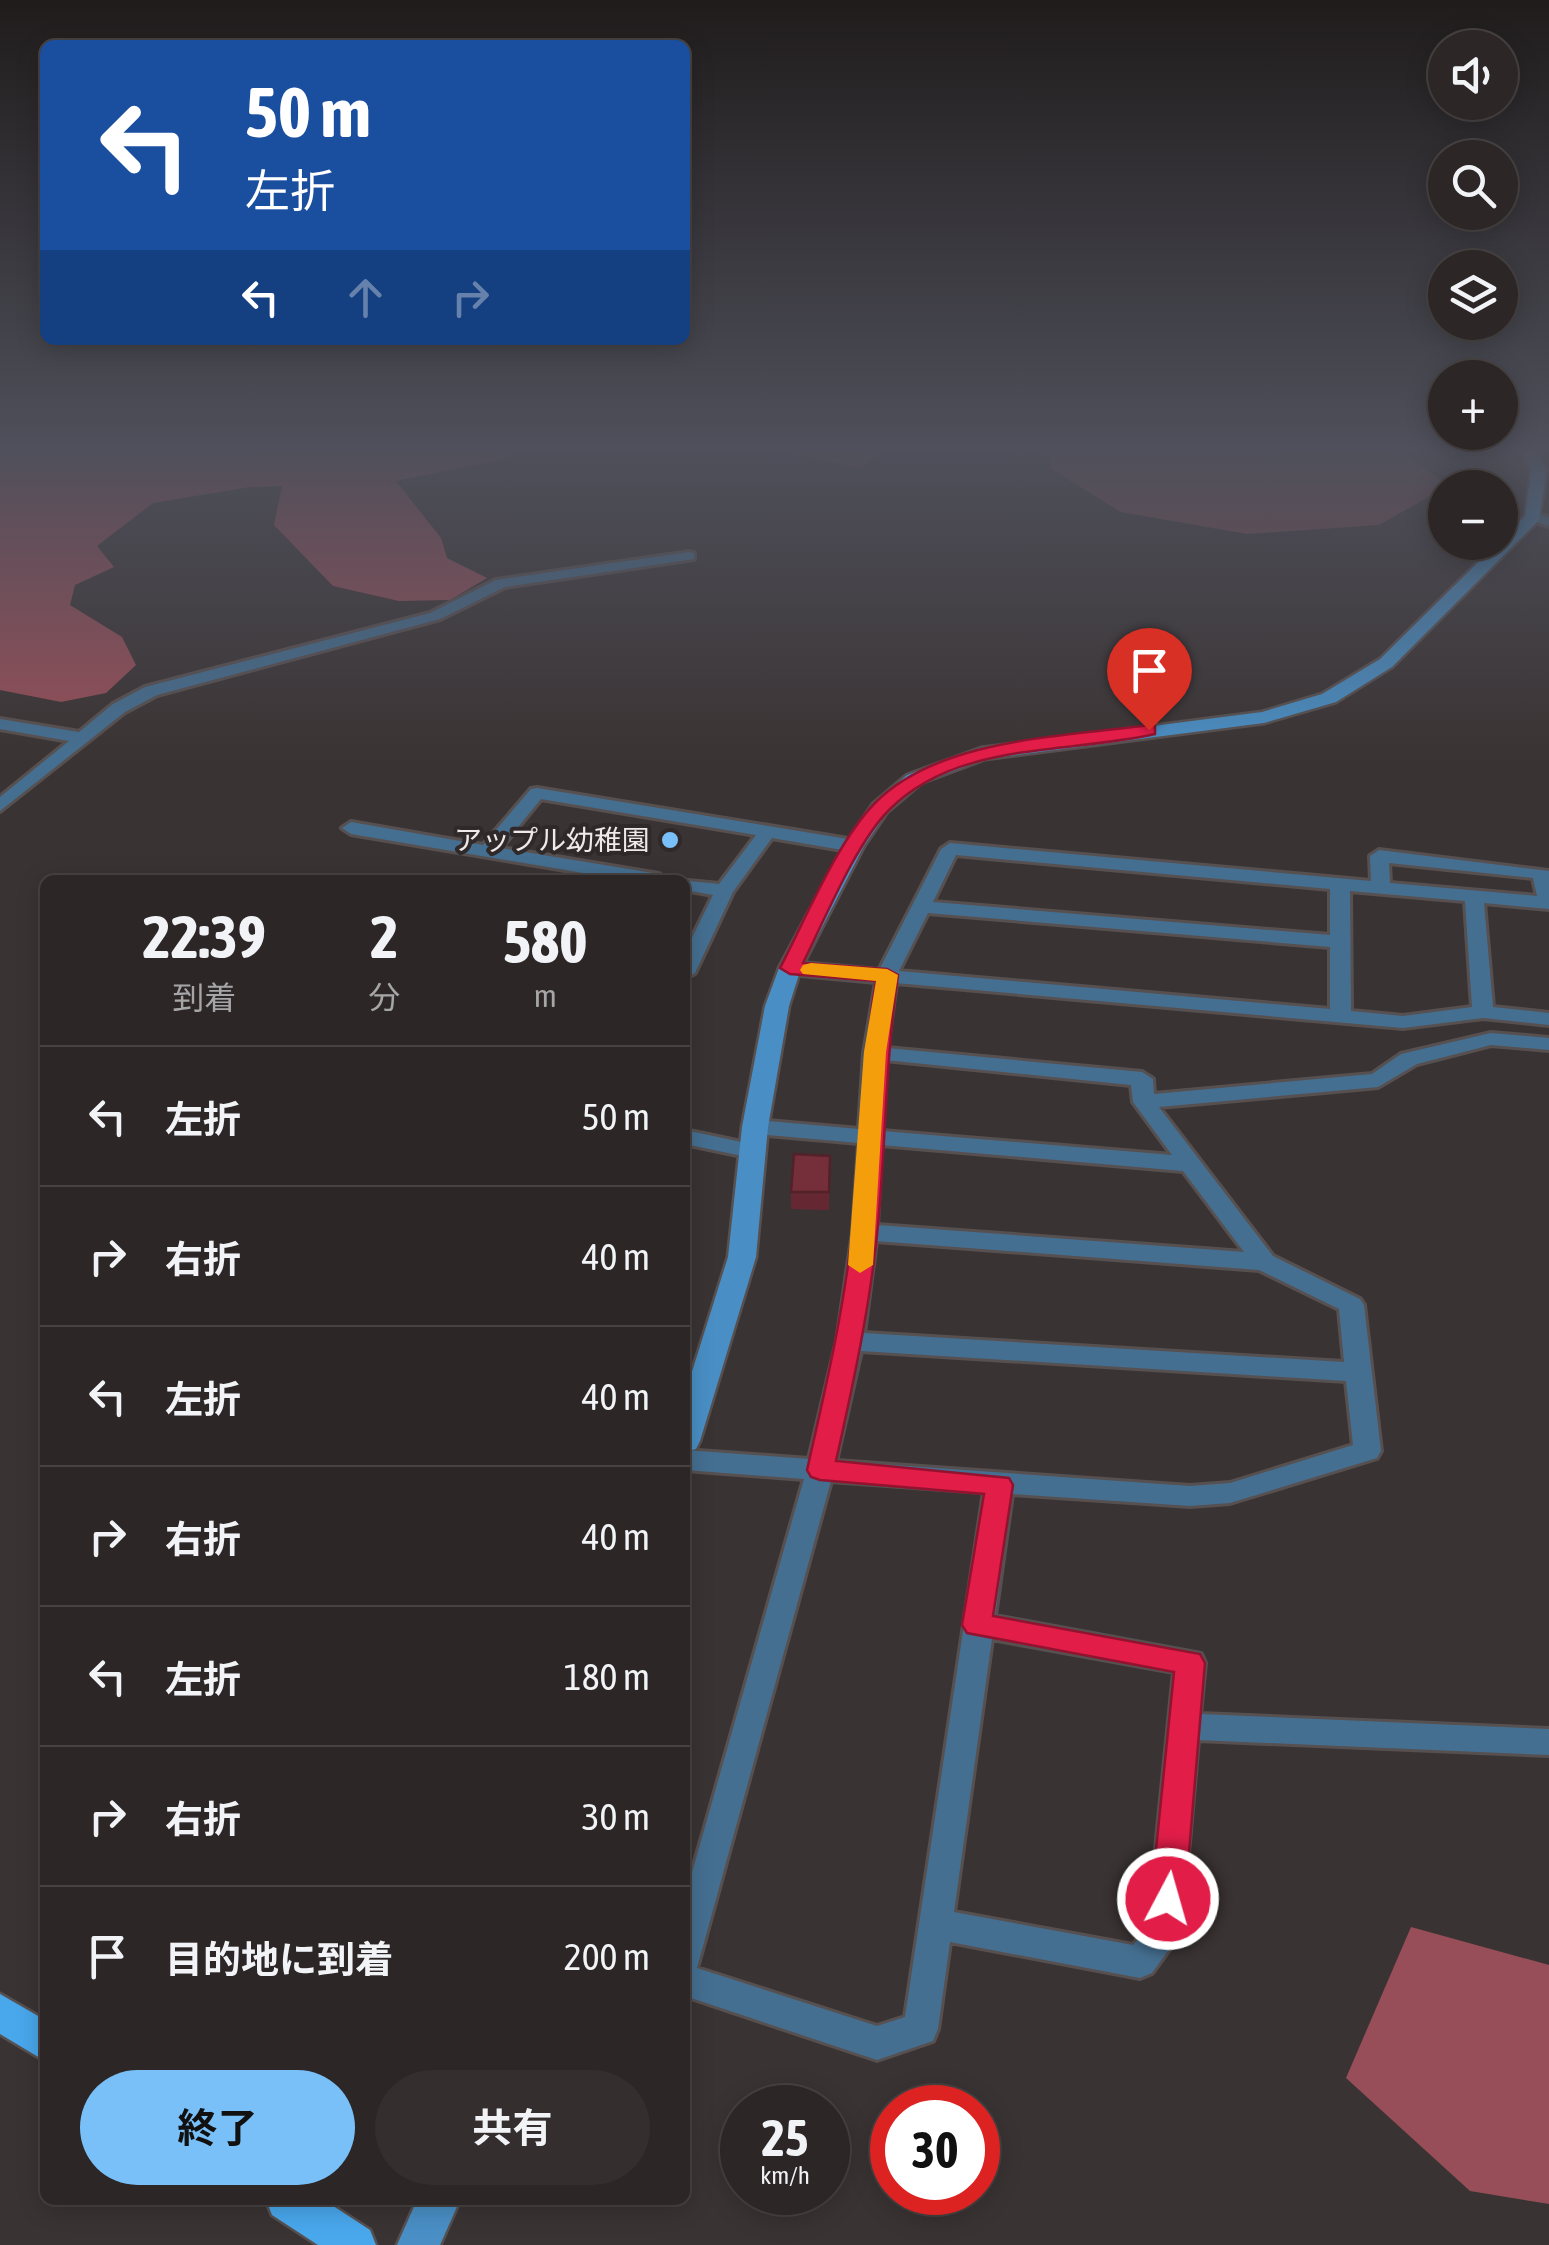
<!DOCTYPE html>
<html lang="ja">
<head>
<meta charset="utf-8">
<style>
	:root { --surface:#2c2626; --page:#342e2e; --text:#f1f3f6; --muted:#a6a5a7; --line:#484343; --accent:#79bff8 }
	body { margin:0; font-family:"Asap Condensed","Noto Sans JP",sans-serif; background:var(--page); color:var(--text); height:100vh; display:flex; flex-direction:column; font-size:38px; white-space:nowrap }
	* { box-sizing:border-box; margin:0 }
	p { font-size:32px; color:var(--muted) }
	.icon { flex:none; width:55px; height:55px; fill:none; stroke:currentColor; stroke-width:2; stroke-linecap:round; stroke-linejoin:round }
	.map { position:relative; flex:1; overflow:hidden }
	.sheet { position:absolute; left:40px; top:875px; width:650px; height:1330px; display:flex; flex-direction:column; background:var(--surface); border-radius:15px; box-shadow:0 5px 25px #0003,0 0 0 2px var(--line) }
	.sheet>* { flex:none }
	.top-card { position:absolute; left:40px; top:40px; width:650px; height:305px; border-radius:15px; box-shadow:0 5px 25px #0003,0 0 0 2px var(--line); background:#1a4fa0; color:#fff; overflow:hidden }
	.fabs { position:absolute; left:1428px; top:30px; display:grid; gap:20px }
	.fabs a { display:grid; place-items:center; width:90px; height:90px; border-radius:50%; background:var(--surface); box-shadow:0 5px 25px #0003,0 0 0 2px var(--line); font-size:50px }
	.speed { position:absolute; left:720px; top:2085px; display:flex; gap:20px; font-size:50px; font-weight:700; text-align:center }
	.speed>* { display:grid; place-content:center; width:130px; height:130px; border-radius:50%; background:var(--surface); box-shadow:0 5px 25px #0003,0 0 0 2px var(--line); line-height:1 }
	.speed small { font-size:25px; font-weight:400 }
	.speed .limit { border:15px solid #d22; background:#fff; color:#111 }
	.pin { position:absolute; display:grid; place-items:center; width:85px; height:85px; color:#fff; margin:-102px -42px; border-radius:50% 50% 50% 0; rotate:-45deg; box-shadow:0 0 10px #0007 }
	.pin .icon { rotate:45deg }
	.me { position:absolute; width:110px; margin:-55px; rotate:6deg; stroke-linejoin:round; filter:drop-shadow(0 0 8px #0008) }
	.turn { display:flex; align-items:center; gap:35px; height:210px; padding:0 40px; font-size:45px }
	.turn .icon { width:130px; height:130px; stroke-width:2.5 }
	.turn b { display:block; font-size:70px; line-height:85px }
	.lanes { display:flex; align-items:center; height:95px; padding:0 40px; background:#0003; justify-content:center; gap:50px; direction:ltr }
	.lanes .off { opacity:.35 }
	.eta { display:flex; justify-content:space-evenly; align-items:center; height:170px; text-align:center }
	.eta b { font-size:60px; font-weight:700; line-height:70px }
	.action { display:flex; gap:20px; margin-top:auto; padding:20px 40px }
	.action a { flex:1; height:115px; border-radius:60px; background:var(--accent); color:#111; font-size:40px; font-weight:700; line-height:115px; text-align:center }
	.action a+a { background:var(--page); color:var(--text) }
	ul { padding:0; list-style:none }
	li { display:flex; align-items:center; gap:30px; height:140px; padding:0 40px; border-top:2px solid var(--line) }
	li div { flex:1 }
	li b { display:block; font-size:38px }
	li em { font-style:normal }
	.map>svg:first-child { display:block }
	.green { fill:#7a4a50 }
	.forest { fill:#974e58 }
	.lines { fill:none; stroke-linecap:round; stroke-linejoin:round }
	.street-casing { stroke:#575050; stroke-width:6 }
	.secondary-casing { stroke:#575050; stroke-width:5 }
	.primary-casing { stroke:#575050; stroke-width:5 }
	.street { fill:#456f91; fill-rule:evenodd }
	.secondary { fill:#498fc5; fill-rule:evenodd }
	.primary { fill:#49a7ec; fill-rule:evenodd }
	.wall { fill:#652832 }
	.building { fill:#752f3a; stroke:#522129; stroke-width:2.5 }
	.route { fill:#e11d48; stroke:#92132f; stroke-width:2.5 }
	.slow { fill:#f59e0b }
	.poi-dot { fill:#79bff8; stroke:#302929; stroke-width:4 }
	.labels { text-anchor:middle; stroke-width:8; stroke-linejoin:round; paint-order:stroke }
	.poi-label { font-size:28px; fill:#efeaea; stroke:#302929; text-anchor:end }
</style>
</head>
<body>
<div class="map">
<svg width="1549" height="2245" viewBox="0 0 1549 2245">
	<rect width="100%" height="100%" fill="#3a3333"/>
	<g class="green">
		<path d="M765,447H888L860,468Z"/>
		<path d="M1046,447H1397L1448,486L1379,525L1247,534L1121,512L1051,469Z"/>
	</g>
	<g class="forest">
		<path d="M0,447H529L495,461L396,481L441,538L447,558L487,578L450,600L399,601L333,586L274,525L282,486L250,487L153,503L97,546L114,567L75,585L70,605L122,637L136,665L106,693L61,702L0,690Z"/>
		<path d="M1411,1927L1549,1965V2204L1470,2191L1346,2078Z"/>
	</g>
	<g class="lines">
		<defs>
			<g id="street">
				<path d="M1533,513L1549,517V526L1528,520L1526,517Z"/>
				<path d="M689,552L694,553V559L505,587L440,619L157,695L125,712L0,811V797L69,741L0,729V719L79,732L113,704L145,687L430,613L496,580Z"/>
				<path d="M537,788L854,840L863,846L854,852L772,838L733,892L695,973L685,979V952L713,895L685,890V880H678L719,884L756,835L541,799L501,848L659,874L669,880H625L351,834L342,828L351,822L483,845L531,789Z"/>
				<path d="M950,843L1371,881L1370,856L1379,850L1549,871V909L1484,903L1493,1007L1549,1013V1025L1483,1018L1403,1028L896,983L887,1048L1142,1072L1153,1079L1154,1094L1372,1074L1401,1054L1491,1033L1549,1038V1050L1491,1045L1417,1064L1378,1087L1159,1107L1273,1256L1360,1299L1364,1305L1381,1451L1377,1458L1230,1503L1190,1506L1012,1494L995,1616L1201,1654L1205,1663L1200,1714L1549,1729V1755L1198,1740L1181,1933L1152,1973L1140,1978L950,1942L938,2029L933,2041L877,2060L685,1996V1897L804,1479L685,1470V1450L809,1459L837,1341L853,1232L859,1143L755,1134L744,1127L755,1120L859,1129L864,1053L876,982L790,974L780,968L790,962L879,970L941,849ZM956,855L1330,889V935L933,902ZM1389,863L1533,878L1537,896L1390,883ZM1350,891L1465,901L1472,1007L1403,1016L1351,1011ZM928,913L1330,947V1009L899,971ZM885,1060L1131,1085L1133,1102L1172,1155L882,1131ZM881,1145L1183,1171L1244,1252L877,1225ZM876,1241L1259,1270L1339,1309L1344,1362L864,1333ZM861,1351L1346,1381L1353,1445L1230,1483L1190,1486L836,1461ZM831,1481L984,1492L905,2017L877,2026L697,1968ZM992,1639L1174,1672L1148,1927L1133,1945L954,1912Z"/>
				<path d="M685,1130L760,1146L763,1151L752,1158L685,1144Z"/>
			</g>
			<g id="secondary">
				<path d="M1520,447H1534L1547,470L1539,520L1392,667L1336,702L1264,723L985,759L921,783L887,812L864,846L801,968L789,1006L768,1127L756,1257L700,1441L696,1449L685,1452V1394L728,1257L742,1127L765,1006L779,968L844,846L873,804L907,775L981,748L1262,712L1322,694L1380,659L1525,516L1531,470Z"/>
				<path d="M417,2200H460L440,2245H397Z"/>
			</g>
			<g id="primary">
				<path d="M0,1994L45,2020V2061L0,2034Z"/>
				<path d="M266,2200H324L370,2230L376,2245H318L272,2215Z"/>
			</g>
		</defs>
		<use href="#street" class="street-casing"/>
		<use href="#secondary" class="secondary-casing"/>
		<use href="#primary" class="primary-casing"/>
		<use href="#street" class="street"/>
		<use href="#secondary" class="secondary"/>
		<use href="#primary" class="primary"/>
	</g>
	<path class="wall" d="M830,1156L829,1210L791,1209V1192Z"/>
	<path class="building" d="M794,1154L830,1156L829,1192H791Z"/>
	<linearGradient id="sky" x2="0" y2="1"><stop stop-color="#201c1c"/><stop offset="0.59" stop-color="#4f505b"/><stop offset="1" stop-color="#4f505b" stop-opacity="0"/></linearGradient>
	<rect width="1549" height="761" fill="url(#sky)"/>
	<path class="route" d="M1149,725L1155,726V734C1067,754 957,741 889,810C856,843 825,919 803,963L887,969L898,975C885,1062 886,1148 877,1235C869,1311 853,1385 836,1461L1009,1478L1013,1485L993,1616L1200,1654L1205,1663L1185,1899L1180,1910L1168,1914L1156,1910L1151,1899L1174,1672L967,1633L962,1625L984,1494L820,1480L811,1477L807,1470C825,1391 843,1314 852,1234C862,1150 862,1065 876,981L790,974L780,968C805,920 838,840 875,803C939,738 1063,737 1149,725Z"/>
	<path class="slow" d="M811,963L887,969L898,975L886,1052L873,1265L860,1273L848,1265L864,1052L876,981L803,974L800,970L803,965Z"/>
	<circle class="poi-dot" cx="670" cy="840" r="10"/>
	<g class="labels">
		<g class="poi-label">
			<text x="650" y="850">アップル幼稚園</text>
		</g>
	</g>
</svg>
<div class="fabs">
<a><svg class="icon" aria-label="sound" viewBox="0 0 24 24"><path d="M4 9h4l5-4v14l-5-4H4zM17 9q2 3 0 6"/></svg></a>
<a><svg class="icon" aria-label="search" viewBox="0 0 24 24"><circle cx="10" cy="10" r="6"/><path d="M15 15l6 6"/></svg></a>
<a><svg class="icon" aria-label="layers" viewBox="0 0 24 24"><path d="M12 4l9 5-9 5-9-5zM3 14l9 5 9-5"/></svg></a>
<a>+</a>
<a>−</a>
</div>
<div class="speed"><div>25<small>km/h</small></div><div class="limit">30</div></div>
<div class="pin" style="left:1149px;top:730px;background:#d93025"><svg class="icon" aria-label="arrive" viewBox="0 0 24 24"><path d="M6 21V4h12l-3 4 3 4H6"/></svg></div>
<svg class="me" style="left:1168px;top:1899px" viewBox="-20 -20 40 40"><circle r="17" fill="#e11d48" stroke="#fff" stroke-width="3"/><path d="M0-11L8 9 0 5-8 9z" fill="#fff"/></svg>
<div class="top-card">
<div class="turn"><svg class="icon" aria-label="left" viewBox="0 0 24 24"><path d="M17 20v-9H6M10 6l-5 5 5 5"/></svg><div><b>50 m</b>左折</div></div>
<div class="lanes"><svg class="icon" aria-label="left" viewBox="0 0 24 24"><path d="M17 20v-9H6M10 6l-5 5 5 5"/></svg><svg class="icon off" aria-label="ahead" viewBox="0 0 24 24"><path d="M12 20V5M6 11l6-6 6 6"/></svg><svg class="icon off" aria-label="right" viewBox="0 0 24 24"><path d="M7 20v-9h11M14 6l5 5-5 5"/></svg></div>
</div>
<section class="sheet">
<div class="eta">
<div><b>22:39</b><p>到着</p></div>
<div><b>2</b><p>分</p></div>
<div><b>580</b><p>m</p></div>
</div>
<ul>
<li><svg class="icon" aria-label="left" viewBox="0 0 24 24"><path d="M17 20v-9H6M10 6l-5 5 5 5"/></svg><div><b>左折</b></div><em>50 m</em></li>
<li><svg class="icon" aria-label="right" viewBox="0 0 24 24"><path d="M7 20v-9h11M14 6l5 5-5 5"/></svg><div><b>右折</b></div><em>40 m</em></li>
<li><svg class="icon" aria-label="left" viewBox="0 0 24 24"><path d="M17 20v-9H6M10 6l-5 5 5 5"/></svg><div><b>左折</b></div><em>40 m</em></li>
<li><svg class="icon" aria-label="right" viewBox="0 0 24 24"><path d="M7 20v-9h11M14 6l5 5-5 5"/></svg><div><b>右折</b></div><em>40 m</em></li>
<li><svg class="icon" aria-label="left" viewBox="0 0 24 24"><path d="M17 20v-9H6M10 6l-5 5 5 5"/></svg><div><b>左折</b></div><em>180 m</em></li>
<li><svg class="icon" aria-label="right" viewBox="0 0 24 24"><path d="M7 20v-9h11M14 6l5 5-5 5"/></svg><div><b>右折</b></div><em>30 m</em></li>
<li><svg class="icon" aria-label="arrive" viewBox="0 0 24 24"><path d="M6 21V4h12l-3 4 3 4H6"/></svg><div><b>目的地に到着</b></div><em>200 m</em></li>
</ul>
<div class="action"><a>終了</a><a>共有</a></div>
</section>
</div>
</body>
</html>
